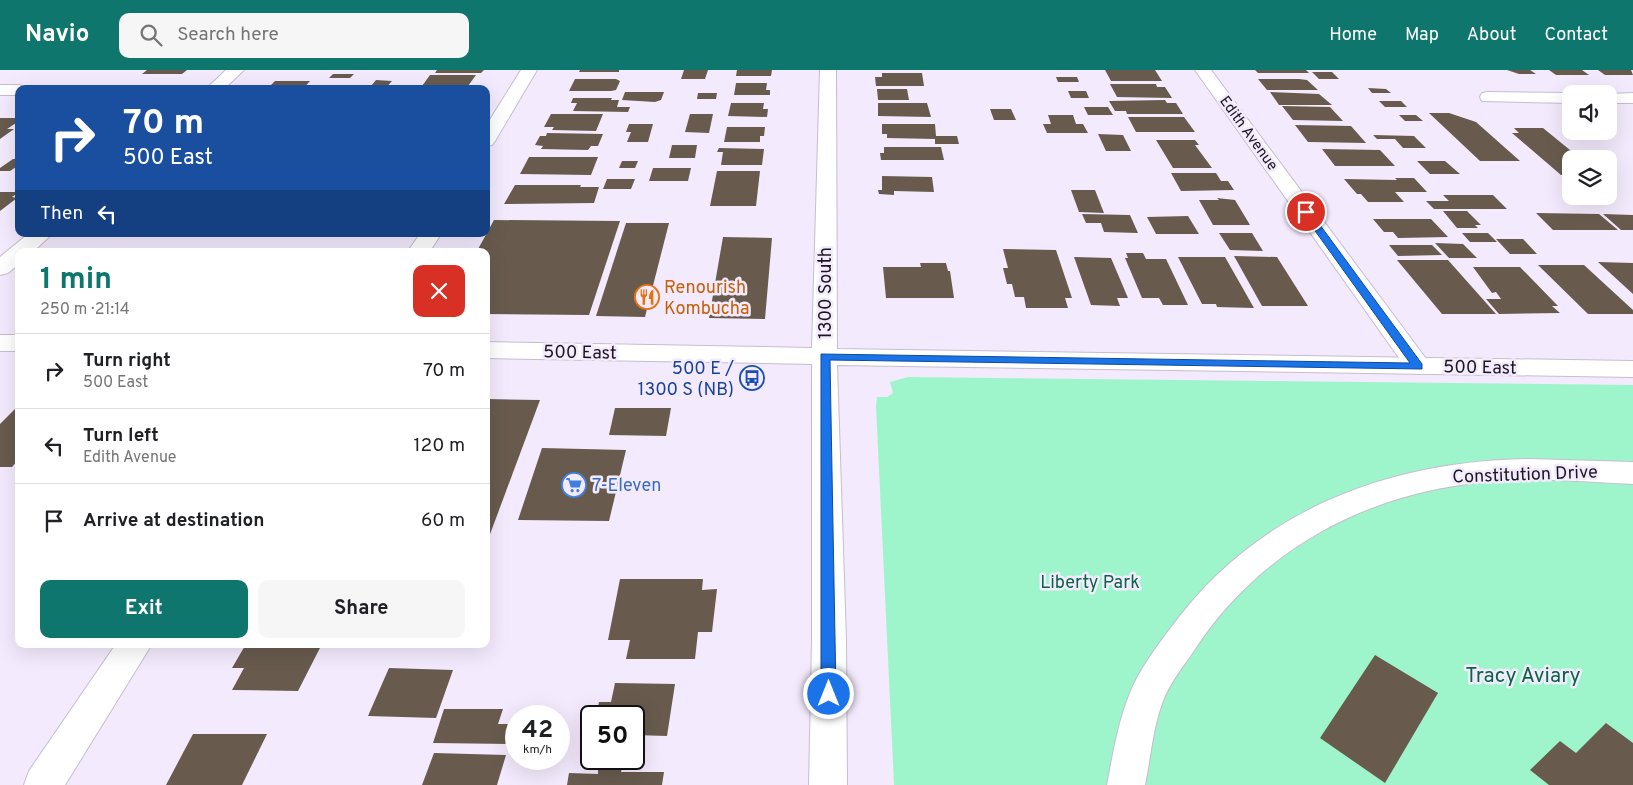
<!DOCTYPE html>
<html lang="en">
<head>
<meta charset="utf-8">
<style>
	:root { --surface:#fff; --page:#f6f6f6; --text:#202124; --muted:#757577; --line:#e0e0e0; --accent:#0f766e }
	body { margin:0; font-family:Overpass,sans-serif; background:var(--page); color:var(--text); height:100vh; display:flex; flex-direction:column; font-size:19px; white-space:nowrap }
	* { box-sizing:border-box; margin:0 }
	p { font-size:16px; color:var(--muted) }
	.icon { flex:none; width:28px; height:28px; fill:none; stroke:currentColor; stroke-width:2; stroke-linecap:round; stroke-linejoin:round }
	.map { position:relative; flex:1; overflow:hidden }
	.drawer { position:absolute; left:15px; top:178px; width:475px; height:400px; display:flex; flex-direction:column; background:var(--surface); border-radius:10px; box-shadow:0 5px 20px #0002 }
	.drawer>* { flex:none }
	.banner { position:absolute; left:15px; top:15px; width:475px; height:152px; border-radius:10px; box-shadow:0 5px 20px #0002; background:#1a4fa0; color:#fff; overflow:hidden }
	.controls { position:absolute; left:1562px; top:15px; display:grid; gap:10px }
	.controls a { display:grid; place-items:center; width:55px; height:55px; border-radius:10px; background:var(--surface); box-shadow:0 5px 20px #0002; font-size:25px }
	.speed { position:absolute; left:505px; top:635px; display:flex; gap:10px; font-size:25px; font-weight:700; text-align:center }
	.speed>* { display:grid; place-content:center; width:65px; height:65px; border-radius:50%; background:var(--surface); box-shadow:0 5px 20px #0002; line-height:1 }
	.speed small { font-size:12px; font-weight:400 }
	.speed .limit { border:2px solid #111; border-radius:8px; background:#fff; color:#111 }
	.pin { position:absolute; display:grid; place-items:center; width:42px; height:42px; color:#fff; margin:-21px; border:2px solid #fff; border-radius:50%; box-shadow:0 1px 5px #0007 }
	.me { position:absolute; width:55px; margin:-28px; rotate:0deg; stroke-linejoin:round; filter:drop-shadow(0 0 4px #0008) }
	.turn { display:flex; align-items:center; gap:18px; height:105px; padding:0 25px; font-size:22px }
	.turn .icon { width:65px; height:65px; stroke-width:2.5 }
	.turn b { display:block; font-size:35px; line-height:42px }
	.then { display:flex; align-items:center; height:48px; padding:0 25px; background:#0003; gap:10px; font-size:19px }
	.round { display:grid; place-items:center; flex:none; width:52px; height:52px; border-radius:10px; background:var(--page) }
	.summary { display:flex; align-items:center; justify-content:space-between; height:85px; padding:0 25px }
	h1 { font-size:30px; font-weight:700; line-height:38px; color:var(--accent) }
	.button { display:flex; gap:10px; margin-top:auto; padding:10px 25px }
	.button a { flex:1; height:58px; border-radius:10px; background:var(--accent); color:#fff; font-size:20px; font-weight:700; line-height:58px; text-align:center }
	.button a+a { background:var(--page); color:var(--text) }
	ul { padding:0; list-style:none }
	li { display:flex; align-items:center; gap:15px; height:75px; padding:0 25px; border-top:1px solid var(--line) }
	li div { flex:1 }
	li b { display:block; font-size:19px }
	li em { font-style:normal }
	header { display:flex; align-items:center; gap:30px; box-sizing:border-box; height:70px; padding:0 25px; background:var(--accent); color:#fff }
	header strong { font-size:24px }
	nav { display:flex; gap:28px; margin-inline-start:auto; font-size:18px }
	.search { width:350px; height:45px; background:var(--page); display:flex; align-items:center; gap:12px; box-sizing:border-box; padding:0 18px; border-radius:10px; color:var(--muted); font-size:19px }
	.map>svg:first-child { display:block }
	.green { fill:#9ef5cb }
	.building { fill:#685b4e }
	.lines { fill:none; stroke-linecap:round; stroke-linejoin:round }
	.street-casing { stroke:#c6bdcf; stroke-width:2 }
	.secondary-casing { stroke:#c6bdcf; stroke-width:2 }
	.street { fill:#fff; fill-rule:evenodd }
	.secondary { fill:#fff; fill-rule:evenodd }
	.route { fill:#1a73e8; stroke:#114b97 }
	.labels { text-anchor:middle; stroke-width:5; stroke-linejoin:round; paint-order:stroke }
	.far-street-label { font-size:15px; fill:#1b171e; stroke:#f4eafd }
	.food-label { font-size:18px; fill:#c56008; stroke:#f4eafd; text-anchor:start }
	.street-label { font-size:18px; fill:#1b171e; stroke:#f4eafd }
	.transit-label { font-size:18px; fill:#164399; stroke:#f4eafd; text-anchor:end }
	.shop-label { font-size:18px; fill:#366cbe; stroke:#f4eafd; text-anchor:start }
	.park-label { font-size:18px; fill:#086544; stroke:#f4eafd }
	.near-park-label { font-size:21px; fill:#086544; stroke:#f4eafd }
</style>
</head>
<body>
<header>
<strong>Navio</strong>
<div class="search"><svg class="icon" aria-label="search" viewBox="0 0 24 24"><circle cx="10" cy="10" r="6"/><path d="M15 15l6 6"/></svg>Search here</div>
<nav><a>Home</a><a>Map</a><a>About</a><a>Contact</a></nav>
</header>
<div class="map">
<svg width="1633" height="715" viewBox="0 0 1633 715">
	<rect width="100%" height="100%" fill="#f4eafd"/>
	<path class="green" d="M908,307L1633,315V715H894L876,336L877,327H887L893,323L890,312Z"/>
	<g class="building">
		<path d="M147,0H187L182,4H142Z"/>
		<path d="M437,0H484L481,3H435Z"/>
		<path d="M580,0H619V2H579Z"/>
		<path d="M684,0H708L705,9H681Z"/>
		<path d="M737,0H772L771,6H736Z"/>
		<path d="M1105,0H1155L1162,11H1111Z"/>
		<path d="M1255,0H1306L1309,3H1258Z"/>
		<path d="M1507,0H1530L1536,4H1519Z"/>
		<path d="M1549,0H1582L1589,5H1556Z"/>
		<path d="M1598,0H1631L1633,5H1605Z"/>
		<path d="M1312,2H1332L1339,9H1319Z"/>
		<path d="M882,3H922L924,16H876L875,7H882Z"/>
		<path d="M333,4H354L350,8H329Z"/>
		<path d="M430,5H476L468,16H422Z"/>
		<path d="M1056,7H1077L1079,12H1058Z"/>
		<path d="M575,9H616L620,11L616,20L611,21H569Z"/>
		<path d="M1258,9H1299L1307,10L1318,20H1267Z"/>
		<path d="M376,10L392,11L385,19H362L365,16H371Z"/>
		<path d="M275,11H310L303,19H267Z"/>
		<path d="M736,13H767L766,20H770V25H734Z"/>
		<path d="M1110,14H1156L1157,17H1165L1172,28L1117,27Z"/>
		<path d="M1368,18L1386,19L1391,23H1372Z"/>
		<path d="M877,19H907L909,30H878Z"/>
		<path d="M1068,21H1086L1089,28H1071Z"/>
		<path d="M625,22H664L661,30L655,32L622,30Z"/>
		<path d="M1270,22L1319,24L1332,35H1279Z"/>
		<path d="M698,23H717L716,29H697Z"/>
		<path d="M573,28H612L611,30H619L617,37H630L628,42L573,41L577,33H571Z"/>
		<path d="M1165,30L1167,33H1176L1183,44H1127L1126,41H1115L1109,31Z"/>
		<path d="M1379,31H1401L1407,37H1385Z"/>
		<path d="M731,33H764L763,39H768L767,47L728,46Z"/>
		<path d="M878,33H927L931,47L878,46Z"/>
		<path d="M1282,36L1330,37L1343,51L1293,50Z"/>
		<path d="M1084,37H1108L1113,45H1088Z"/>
		<path d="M990,39H1011L1016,50H994Z"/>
		<path d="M1429,43H1449L1476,52L1520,91H1480Z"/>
		<path d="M551,44H603L596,61L552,60L554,57H544Z"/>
		<path d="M690,44H713L709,63L685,62Z"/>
		<path d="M1048,45H1073L1076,54H1083L1088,63H1047L1043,54H1051Z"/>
		<path d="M1399,45H1416L1423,51H1405Z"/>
		<path d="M1128,47H1184L1195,62H1136Z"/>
		<path d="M0,48H19V51L7,59H14L0,69Z"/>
		<path d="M629,54H653L648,72H627L631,62H626Z"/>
		<path d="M882,54H935L936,66H957L959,74H935V69L887,68V64H882Z"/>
		<path d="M1295,55L1351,56L1366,73L1308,72Z"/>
		<path d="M727,57H765L764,66H760V72H724Z"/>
		<path d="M1514,58H1543L1581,89H1571V105H1561L1512,63H1519Z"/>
		<path d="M547,63L603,64L598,76H591L588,80L541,79L543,76L535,75L540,66H546Z"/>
		<path d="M1098,64L1123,65L1131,81H1106Z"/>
		<path d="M1373,65L1414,66L1426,78H1403L1395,69H1377Z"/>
		<path d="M1156,70H1195L1199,75H1195L1212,98H1173Z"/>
		<path d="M672,75H697L695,88H669Z"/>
		<path d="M884,77H941L944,90H881L880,83H884Z"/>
		<path d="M719,78L764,79L762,95H721L723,82H717Z"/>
		<path d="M1322,79L1380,80L1395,96H1335Z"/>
		<path d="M529,87H598L591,105L520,104Z"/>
		<path d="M13,89H19V95L10,101H0V98Z"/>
		<path d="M622,91H638L635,98H619Z"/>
		<path d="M1417,91H1445L1460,104H1430Z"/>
		<path d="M653,98H691L688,111H649Z"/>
		<path d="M717,101H760L756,136H710Z"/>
		<path d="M1171,103H1216L1221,111H1228L1234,120L1181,121Z"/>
		<path d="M882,106L932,107L934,122L894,121V125L879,124L878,120H882Z"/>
		<path d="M1395,108H1414L1427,122H1395L1404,132H1368L1361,124H1357L1344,109L1397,110Z"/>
		<path d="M607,109H635L631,119H603Z"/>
		<path d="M515,115H581L580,117H599L594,133L504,134Z"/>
		<path d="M1071,120H1095L1104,143L1079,142Z"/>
		<path d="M0,122H19L12,127L17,128L0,141Z"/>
		<path d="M1443,125H1493L1507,139H1434L1426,131H1449Z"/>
		<path d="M1217,128L1235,130L1250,155H1213L1199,130H1219Z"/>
		<path d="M1443,141H1467L1481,155H1475L1478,158H1457Z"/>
		<path d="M1536,143L1599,144L1618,160H1553Z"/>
		<path d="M1082,144L1130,145L1138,163L1104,162L1101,153H1086Z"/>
		<path d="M1603,144L1633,145V160H1621Z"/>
		<path d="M1188,146L1199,164H1156L1147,147Z"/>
		<path d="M1373,149H1431L1448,167L1398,168L1393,162H1384Z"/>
		<path d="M494,150L620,151L589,245L486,244V181H477Z"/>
		<path d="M626,153H669L645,247L596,246Z"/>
		<path d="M1219,163H1252L1263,181L1230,180Z"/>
		<path d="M1462,163H1488L1497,172H1470Z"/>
		<path d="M723,167L772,168L765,249L709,248Z"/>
		<path d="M1496,169H1523L1537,184H1510Z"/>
		<path d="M1435,173L1463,174L1477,188H1449Z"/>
		<path d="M1389,175H1432L1442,185L1398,186Z"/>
		<path d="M1003,179L1056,180L1072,228H1065L1068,238H1026L1024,227H1015L1012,214H1007L1003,198H1008Z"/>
		<path d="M1126,183H1143L1146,189H1166L1188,235H1163L1159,228H1142L1125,188H1128Z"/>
		<path d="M1234,186L1277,187L1308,236H1262Z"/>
		<path d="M1074,187L1111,188L1128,228H1117L1120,236L1091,235Z"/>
		<path d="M1178,187H1225L1254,238L1217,237L1216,234H1202Z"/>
		<path d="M1397,190H1448L1496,244H1442Z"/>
		<path d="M1598,192L1633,193V224Z"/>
		<path d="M920,193H946L948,201H950L954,228H886L883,197H921Z"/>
		<path d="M1538,195H1584L1633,240V244H1588Z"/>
		<path d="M1473,197H1520L1558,236H1552L1560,243L1499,244L1486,229H1501L1496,222L1492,223Z"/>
		<path d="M486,329L540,330L486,475Z"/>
		<path d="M19,335V389L12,397H0V354Z"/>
		<path d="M615,338H671L666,366L609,365Z"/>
		<path d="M542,378L626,380L609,451L518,450Z"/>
		<path d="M620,509H703L702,520L717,519L712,562H698L695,589H626L630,570H608Z"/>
		<path d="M246,574H322L298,621L232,620L244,598H232Z"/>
		<path d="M1375,585L1438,623L1385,713L1320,668Z"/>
		<path d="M389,598L453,600L436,648L368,646Z"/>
		<path d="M615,613L675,614L667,666L634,665V646H596L599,632H611Z"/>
		<path d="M444,639H503L498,654H516V674L433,673Z"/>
		<path d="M1606,653L1633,673V715H1549L1530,700L1560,671L1576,683Z"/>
		<path d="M193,664H267L242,715H166Z"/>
		<path d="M434,683L506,685L497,715H422Z"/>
		<path d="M598,698H622L621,702H664L662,715H567L569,703L598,704Z"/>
	</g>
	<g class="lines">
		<defs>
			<g id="street">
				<path d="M226,0H244L224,19H206Z"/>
				<path d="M521,0H537L495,71L492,75L486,76V56Z"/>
				<path d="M1195,0H1211L1427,290L1431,296L1427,302L1418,304L1409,302Z"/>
				<path d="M0,15H19L27,19H19V25H0Z"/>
				<path d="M1488,22L1571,23L1574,24H1571V33L1482,31L1480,27L1482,23Z"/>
				<path d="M1633,23V33H1609V24H1606Z"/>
				<path d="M28,164H52L34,181H19V194L8,203L0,205V187Z"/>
				<path d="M420,164H441L430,181H408Z"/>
				<path d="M1529,389L1633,392V414C1578,411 1522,406 1467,414C1355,429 1258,484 1195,579C1185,594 1172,610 1165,626C1153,654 1151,686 1145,715H1107C1113,684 1118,652 1130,623C1139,600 1155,579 1170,559C1255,441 1387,391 1529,389Z"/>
				<path d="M116,574H152L65,715H24L29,701Z"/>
			</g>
			<g id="secondary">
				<path d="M820,0H836L837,279L1633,291V307L837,295L846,570L847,715H809L812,570V294L486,288V272L812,278Z"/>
				<rect x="0" y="265" width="19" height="16"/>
			</g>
		</defs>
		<use href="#street" class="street-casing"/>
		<use href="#secondary" class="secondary-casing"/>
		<use href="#street" class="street"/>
		<use href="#secondary" class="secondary"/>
	</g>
	<path class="route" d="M1303,140H1309L1422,294V299L830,290L836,624L834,629L829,631L824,629L821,624V284L1410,293L1303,144Z"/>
	<defs>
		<symbol id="restaurant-ring" viewBox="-11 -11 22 22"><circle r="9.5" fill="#f4eafd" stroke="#e8710a" stroke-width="1.5"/><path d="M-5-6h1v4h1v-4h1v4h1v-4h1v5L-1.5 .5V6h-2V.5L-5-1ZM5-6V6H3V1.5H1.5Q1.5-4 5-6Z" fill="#e8710a"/></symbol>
		<symbol id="bus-ring" viewBox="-11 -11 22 22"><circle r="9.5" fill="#f4eafd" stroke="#1a4fb4" stroke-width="1.5"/><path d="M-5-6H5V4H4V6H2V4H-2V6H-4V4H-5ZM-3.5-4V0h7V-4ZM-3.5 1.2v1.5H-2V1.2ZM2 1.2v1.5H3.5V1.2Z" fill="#1a4fb4"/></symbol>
		<symbol id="supermarket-ring" viewBox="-11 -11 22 22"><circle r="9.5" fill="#f4eafd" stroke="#3f7fe0" stroke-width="1.5"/><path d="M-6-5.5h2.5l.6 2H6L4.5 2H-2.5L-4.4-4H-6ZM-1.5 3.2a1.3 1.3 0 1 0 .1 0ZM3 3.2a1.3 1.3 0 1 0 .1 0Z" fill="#3f7fe0"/></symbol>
	</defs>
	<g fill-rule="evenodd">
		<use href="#restaurant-ring" x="633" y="213" width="28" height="28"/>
		<use href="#bus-ring" x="738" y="294" width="28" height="28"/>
		<use href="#supermarket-ring" x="560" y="401" width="28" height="28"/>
	</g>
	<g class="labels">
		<g class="far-street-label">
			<text transform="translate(1249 63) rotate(54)" y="5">Edith Avenue</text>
		</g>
		<g class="food-label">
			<text x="664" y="223">Renourish<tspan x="664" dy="21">Kombucha</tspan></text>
		</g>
		<g class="street-label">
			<text transform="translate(825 223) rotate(-90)" y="6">1300 South</text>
			<text transform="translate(580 282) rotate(1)" y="6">500 East</text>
			<text transform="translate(1480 297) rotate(1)" y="6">500 East</text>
			<text transform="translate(1525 404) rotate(-2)" y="6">Constitution Drive</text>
		</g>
		<g class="transit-label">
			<text x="734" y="304">500 E /<tspan x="734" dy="21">1300 S (NB)</tspan></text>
		</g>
		<g class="shop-label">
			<text x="592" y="421">7-Eleven</text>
		</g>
		<g class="park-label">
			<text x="1090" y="518">Liberty Park</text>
		</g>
		<g class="near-park-label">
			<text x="1523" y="612">Tracy Aviary</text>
		</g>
	</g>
</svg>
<div class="controls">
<a><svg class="icon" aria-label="sound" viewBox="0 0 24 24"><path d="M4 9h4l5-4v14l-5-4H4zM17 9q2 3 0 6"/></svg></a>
<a><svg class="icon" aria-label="layers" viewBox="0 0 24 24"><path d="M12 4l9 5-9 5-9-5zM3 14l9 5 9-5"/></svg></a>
</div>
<div class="speed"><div>42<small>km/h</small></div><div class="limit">50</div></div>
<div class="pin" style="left:1306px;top:142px;background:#d93025"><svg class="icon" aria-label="arrive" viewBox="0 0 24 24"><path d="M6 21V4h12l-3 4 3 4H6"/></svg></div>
<svg class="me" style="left:829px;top:624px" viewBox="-20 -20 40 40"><circle r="17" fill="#1a73e8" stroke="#fff" stroke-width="3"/><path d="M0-11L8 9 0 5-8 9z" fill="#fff"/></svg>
<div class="banner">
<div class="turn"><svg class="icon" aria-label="right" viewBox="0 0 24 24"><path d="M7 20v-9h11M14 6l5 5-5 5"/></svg><div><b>70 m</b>500 East</div></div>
<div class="then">Then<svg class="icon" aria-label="left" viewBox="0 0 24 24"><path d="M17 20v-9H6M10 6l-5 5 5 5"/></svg></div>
</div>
<section class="drawer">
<div class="summary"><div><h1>1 min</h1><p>250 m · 21:14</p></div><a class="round" style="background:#d93025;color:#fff"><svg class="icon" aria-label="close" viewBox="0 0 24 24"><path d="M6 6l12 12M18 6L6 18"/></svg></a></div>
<ul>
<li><svg class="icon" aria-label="right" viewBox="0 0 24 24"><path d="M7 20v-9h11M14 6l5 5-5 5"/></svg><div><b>Turn right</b><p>500 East</p></div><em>70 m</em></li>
<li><svg class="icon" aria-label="left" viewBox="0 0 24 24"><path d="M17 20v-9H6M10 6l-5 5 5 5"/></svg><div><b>Turn left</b><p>Edith Avenue</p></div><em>120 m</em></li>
<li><svg class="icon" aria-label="arrive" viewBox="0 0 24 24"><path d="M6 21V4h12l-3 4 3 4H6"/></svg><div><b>Arrive at destination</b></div><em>60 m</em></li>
</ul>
<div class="button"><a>Exit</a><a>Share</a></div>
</section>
</div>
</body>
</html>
